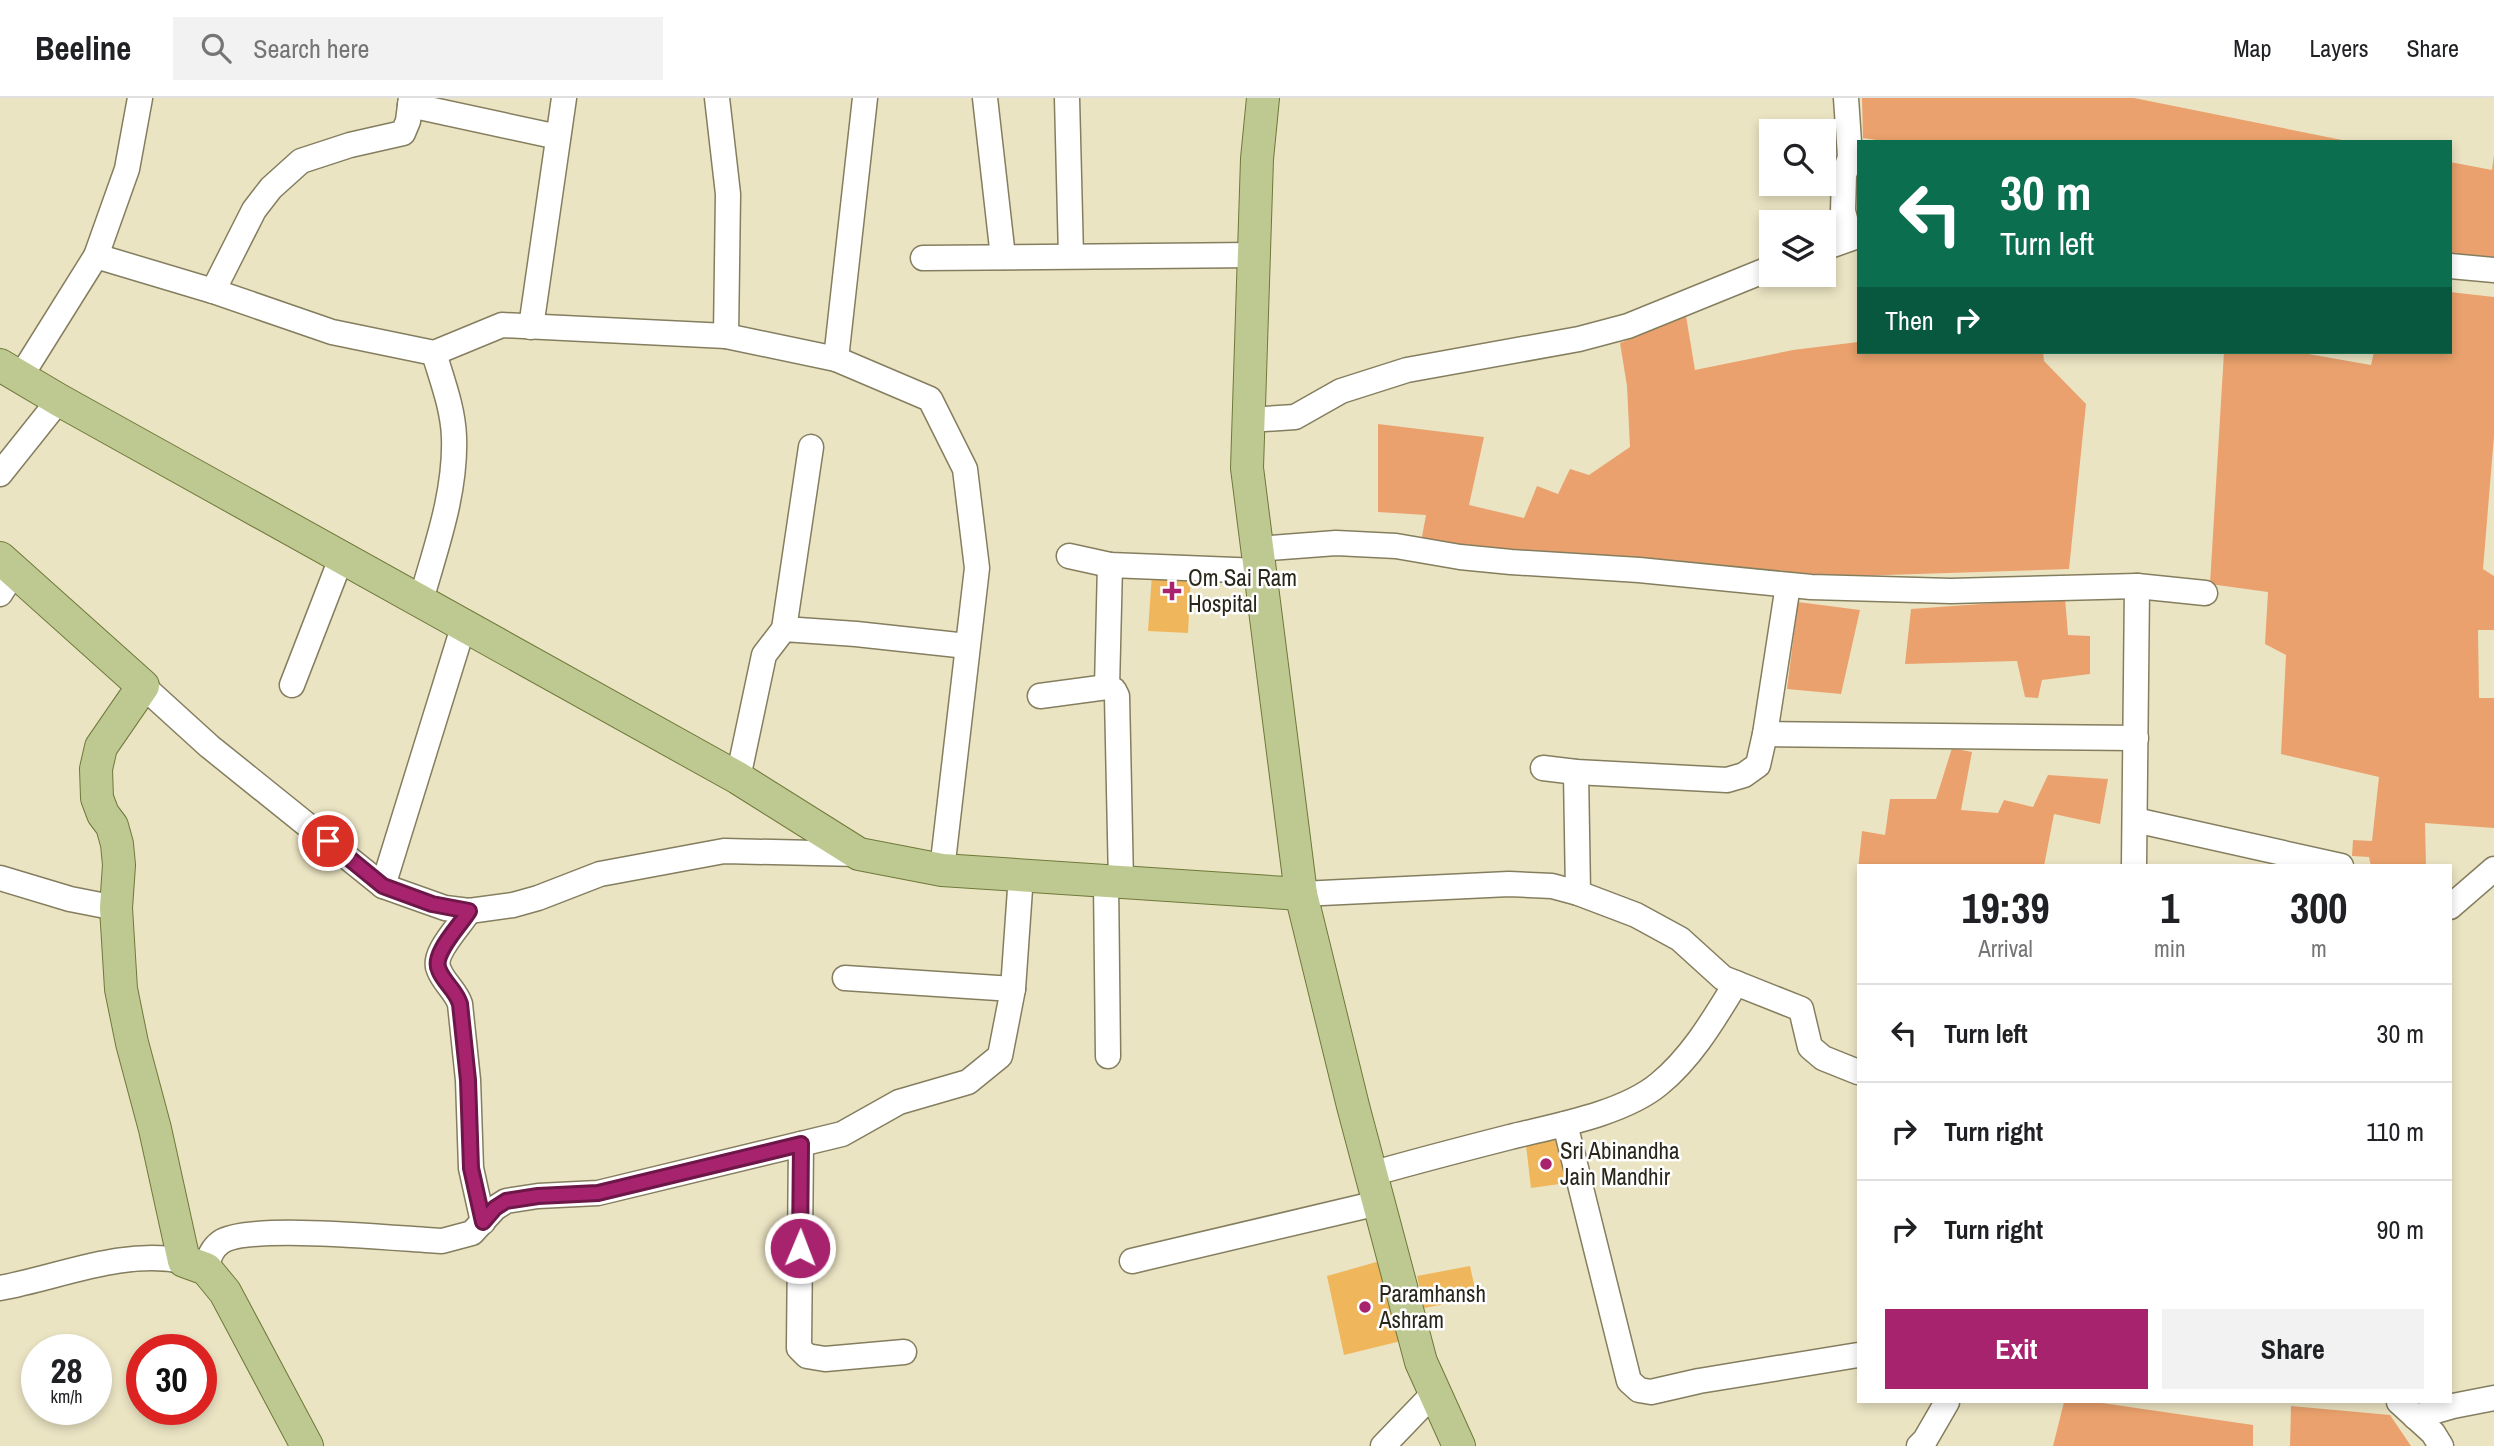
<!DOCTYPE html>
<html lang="en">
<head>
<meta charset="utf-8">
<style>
	:root { --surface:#fff; --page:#f2f2f2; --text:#202124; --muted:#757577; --line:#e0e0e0; --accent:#a8236e }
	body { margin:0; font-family:"Archivo Narrow",sans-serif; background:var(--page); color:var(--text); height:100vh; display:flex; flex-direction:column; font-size:26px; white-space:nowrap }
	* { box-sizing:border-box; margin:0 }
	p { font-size:23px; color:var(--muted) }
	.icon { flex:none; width:38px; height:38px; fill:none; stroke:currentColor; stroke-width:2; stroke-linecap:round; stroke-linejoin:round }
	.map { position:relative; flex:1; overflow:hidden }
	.drawer { position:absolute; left:1857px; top:766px; width:595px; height:539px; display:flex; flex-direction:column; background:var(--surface); border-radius:0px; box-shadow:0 4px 10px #0003 }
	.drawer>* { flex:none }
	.top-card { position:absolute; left:1857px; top:42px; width:595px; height:214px; border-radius:0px; box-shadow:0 4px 10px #0003; background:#0b6e4f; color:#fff; overflow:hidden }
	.tools { position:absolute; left:1759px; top:21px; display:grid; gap:14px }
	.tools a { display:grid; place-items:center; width:77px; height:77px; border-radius:0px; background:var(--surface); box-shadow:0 4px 10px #0003; font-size:35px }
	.speed { position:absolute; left:21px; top:1236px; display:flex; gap:14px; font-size:35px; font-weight:700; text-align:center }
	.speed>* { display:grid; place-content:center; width:91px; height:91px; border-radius:50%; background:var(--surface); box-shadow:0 4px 10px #0003; line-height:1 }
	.speed small { font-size:18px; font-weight:400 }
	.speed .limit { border:10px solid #d22; background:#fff; color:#111 }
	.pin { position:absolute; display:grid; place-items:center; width:60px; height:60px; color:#fff; margin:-30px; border:4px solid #fff; border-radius:50%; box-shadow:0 2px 7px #0007 }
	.me { position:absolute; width:77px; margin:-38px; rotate:1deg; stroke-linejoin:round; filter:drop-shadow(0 0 5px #0008) }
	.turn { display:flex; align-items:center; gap:24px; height:147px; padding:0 28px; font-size:32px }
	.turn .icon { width:91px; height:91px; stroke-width:2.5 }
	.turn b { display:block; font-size:49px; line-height:60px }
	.then { display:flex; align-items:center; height:66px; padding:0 28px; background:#0003; gap:14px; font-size:26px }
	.eta { display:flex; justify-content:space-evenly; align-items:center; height:119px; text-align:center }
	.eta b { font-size:42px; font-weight:700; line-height:49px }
	.button { display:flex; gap:14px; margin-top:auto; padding:14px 28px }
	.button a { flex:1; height:80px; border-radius:0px; background:var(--accent); color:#fff; font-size:28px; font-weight:700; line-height:80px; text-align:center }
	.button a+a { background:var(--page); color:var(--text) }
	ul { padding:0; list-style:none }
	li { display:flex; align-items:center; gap:21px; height:98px; padding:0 28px; border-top:2px solid var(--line) }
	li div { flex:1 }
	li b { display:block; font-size:26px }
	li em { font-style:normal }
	header { display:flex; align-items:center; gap:42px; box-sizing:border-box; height:98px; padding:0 35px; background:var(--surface); border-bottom:2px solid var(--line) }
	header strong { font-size:33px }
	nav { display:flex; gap:38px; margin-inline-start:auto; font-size:24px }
	.search { width:490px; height:63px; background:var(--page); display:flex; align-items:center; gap:18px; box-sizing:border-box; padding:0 24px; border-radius:0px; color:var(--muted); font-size:26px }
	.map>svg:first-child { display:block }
	.green { fill:#eaa16d }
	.building { fill:#f0b65b }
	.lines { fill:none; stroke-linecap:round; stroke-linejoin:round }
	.minor-casing { stroke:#847e5f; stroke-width:27 }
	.major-casing { stroke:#6e7939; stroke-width:34 }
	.minor { stroke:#fff; stroke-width:24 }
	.major { stroke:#bec992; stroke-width:32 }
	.route-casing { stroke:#6d1748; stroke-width:18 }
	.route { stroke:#a8236e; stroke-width:12 }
	.poi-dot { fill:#a8236e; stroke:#fff; stroke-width:2.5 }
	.labels { text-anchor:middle; stroke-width:5; stroke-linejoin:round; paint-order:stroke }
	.poi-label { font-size:23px; fill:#2a271a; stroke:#fff; text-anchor:start }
</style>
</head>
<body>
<header>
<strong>Beeline</strong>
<div class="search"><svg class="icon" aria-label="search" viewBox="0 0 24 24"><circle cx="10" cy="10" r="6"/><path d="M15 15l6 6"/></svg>Search here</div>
<nav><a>Map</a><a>Layers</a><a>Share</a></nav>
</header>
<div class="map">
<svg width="2494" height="1348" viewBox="0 0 2494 1348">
	<rect width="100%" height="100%" fill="#ebe4c3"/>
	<g class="green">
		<path d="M1862,0H2134L2352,44H1890L1863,40Z"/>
		<path d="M2494,57V161L2450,156V64L2492,72Z"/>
		<path d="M2450,194L2494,199V338L2483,471L2494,478V532H2478L2479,600H2494V730L2425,725L2426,768H2371L2369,759L2352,758L2353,742L2372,743L2379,679L2281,656L2286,557L2265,546L2268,494L2210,486L2224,254H2297L2371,267L2374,254H2450Z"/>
		<path d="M1686,218L1695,272L1793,252L1858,244V254H2043L2044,263L2086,306L2069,471L1793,480L1421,444L1426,417L1378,414V326L1484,339L1469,407L1524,420L1537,388L1558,396L1570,371L1589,377L1630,349L1627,288L1620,245Z"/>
		<path d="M2065,500L2068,537L2090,538V576L2042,582L2038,600L2025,599L2017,563L1905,566L1911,511Z"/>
		<path d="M1798,504L1860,512L1841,596L1787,591Z"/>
		<path d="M1952,650L1972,654L1961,712L1998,715L2004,702L2033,709L2048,677L2108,681L2100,726L2054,716L2044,768H1858V782H1857L1862,733L1885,737L1890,701H1936Z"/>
		<path d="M2064,1304H2095L2253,1327V1348H2053Z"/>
		<path d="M2291,1308L2390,1317L2411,1348H2290Z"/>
	</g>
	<g class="building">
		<path d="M1152,476L1191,478L1188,535L1148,533Z"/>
		<path d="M1561,1041L1567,1085L1531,1090L1526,1047Z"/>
		<path d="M1387,1161L1405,1242L1344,1257L1327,1178Z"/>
		<path d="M1470,1168L1477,1200L1424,1210L1417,1178Z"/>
	</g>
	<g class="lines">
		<defs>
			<g id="minor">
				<path d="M717,0L728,96L726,238L836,261L930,301L965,371L977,470L942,772"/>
				<path d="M985,0L1003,159"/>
				<path d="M1067,0L1071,158"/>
				<path d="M1846,0L1850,59L1844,77L1843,113L1850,140"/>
				<path d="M410,7L558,39"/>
				<path d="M1824,150L1858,138"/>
				<path d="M96,158L213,193L332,234L434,255L502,227L726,238"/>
				<path d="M923,160L1254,157"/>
				<path d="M2450,168L2494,172"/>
				<path d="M213,193L254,112L271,90L301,63L350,47L403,35L408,23L411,0"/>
				<path d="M531,229L564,0"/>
				<path d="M836,261L865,0"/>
				<path d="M21,278L96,158L127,71L140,0"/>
				<path d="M1249,322L1295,319L1341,293L1407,272L1579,241L1628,228L1771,170"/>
				<path d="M0,376L59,302"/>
				<path d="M1257,451L1336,445L1396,448L1460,459L1511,464L1639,472L1811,489L1951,493L2137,488L2205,495"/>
				<path d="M1069,458L1110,467L1260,473"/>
				<path d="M0,496L15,473"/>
				<path d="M421,502C436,449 456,395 454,339C453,310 442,282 434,255"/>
				<path d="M784,531L811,349"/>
				<path d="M292,587L342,458"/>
				<path d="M143,588L209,648L383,788L445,810L469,813L513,807L538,800L600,776L724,753L859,756"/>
				<path d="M1107,589L1110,467"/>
				<path d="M1040,598L1107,589L1114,592L1117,598L1121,784"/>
				<path d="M1765,636L2136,640"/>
				<path d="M1543,670L1576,674L1727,682L1744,677L1758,667L1765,636L1788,487"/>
				<path d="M1576,674L1578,795"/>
				<path d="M738,680L764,557L784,531L856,536L967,548"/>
				<path d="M2135,722L2341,768"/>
				<path d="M2134,768L2137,488"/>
				<path d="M0,780L70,801L116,810"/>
				<path d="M1106,783L1108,958"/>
				<path d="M383,788L464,526"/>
				<path d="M1301,796L1509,786L1552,788L1578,795L1636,817L1680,841L1723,880L1801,911L1810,949L1823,960L1858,974"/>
				<path d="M2450,809L2494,771"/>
				<path d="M469,813C460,828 431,856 439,872C444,885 456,893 460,906L468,982L471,1070L483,1124"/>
				<path d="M845,880L1013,891"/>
				<path d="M1565,1026L1629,1283L1639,1292L1651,1294L1699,1283L1858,1257"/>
				<path d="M801,1046L799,1250L807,1258L825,1261L904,1254"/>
				<path d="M1371,1076C1417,1063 1463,1051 1510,1039C1554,1028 1623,1016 1659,986C1692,959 1714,921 1736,885"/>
				<path d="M1132,1163L1378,1105"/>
				<path d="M206,1171C209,1160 211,1151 221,1144C249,1125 401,1141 442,1143L472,1135L495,1110L506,1103L538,1098L598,1095L842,1036L899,1004L968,984L1000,958L1013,891L1021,777"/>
				<path d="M0,1190C61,1179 121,1151 184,1163"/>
				<path d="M2399,1304L2433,1335L2441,1348"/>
				<path d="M2415,1319L2453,1308L2494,1300"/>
				<path d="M1383,1348L1434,1295"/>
				<path d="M1919,1348L1925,1342L1947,1304"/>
			</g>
			<g id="major">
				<path d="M1263,0L1257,61L1247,370L1301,796L1353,1008L1421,1264L1459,1348"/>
				<path d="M0,267L59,302L738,680L859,756L942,772L1301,796"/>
				<path d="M0,460L143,588L101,649L96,671L97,700L103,716L112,728L117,746L119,767L116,810L121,891L132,945L155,1031L184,1163L206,1171L225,1194L307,1348"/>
			</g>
		</defs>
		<use href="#minor" class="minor-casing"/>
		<use href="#major" class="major-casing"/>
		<use href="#minor" class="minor"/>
		<use href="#major" class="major"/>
	</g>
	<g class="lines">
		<defs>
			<path id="route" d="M328,743L383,788L432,806L469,813C460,828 431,856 439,872C444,885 456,892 460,906L468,982L471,1070L483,1124L495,1110L506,1103L538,1098L598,1095L801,1046L800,1150"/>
		</defs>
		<use href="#route" class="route-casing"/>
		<use href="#route" class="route"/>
	</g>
	<g class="poi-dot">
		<path d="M1168.5 482.5h7v7h7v7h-7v7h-7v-7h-7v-7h7z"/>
		<circle cx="1546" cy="1066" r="7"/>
		<circle cx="1365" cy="1209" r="7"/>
	</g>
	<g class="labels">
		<g class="poi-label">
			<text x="1188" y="488">Om Sai Ram<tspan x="1188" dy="26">Hospital</tspan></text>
			<text x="1560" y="1061">Sri Abinandha<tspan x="1560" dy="26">Jain Mandhir</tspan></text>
			<text x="1379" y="1204">Paramhansh<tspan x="1379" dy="26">Ashram</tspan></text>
		</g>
	</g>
</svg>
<div class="tools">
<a><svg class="icon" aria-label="search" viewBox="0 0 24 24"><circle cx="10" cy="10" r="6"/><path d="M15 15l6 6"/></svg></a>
<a><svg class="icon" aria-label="layers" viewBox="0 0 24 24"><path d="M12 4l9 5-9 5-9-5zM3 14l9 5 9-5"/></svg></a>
</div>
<div class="speed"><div>28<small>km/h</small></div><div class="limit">30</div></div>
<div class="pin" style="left:328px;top:743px;background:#d93025"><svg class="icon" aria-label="arrive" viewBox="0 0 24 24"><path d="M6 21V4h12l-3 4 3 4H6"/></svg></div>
<svg class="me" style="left:800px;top:1150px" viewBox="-20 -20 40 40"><circle r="17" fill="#a8236e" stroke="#fff" stroke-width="3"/><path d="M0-11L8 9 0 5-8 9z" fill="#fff"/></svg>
<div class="top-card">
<div class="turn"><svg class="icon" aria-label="left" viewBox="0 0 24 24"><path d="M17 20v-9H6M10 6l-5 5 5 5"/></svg><div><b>30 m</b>Turn left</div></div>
<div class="then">Then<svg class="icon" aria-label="right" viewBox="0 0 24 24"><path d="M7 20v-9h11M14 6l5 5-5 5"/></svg></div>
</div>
<section class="drawer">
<div class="eta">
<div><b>19:39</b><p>Arrival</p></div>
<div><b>1</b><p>min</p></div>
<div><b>300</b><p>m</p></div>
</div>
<ul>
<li><svg class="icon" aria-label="left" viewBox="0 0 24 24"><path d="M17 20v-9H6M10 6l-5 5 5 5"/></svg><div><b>Turn left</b></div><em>30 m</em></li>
<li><svg class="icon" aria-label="right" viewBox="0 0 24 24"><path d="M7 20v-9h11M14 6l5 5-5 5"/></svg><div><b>Turn right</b></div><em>110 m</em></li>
<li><svg class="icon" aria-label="right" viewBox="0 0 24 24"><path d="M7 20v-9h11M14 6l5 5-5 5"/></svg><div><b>Turn right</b></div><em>90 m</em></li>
</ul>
<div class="button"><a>Exit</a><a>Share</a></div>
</section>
</div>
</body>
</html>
